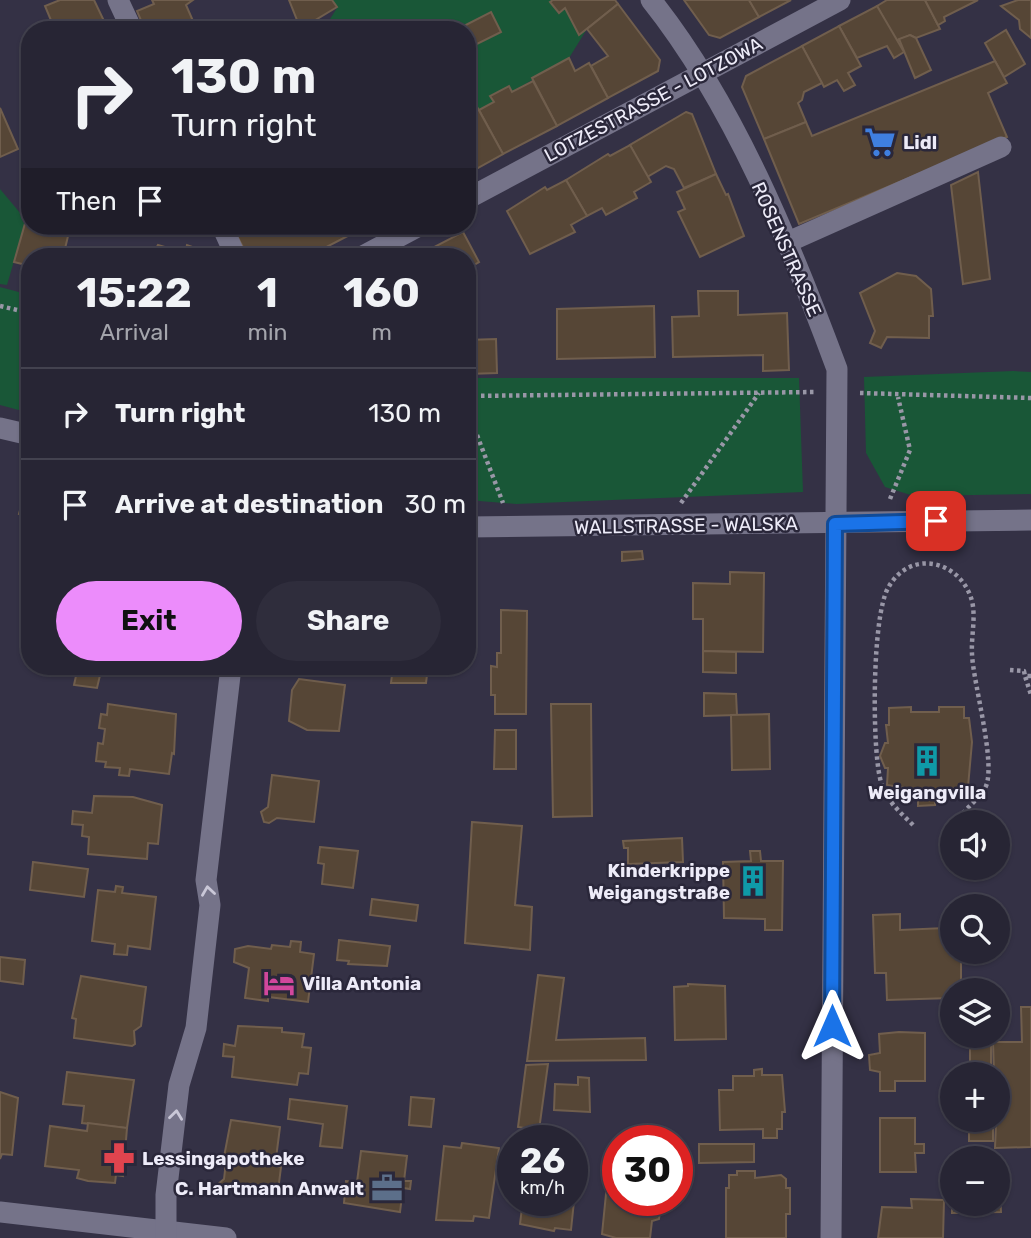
<!DOCTYPE html>
<html lang="en">
<head>
<meta charset="utf-8">
<style>
	:root { --surface:#272534; --page:#2f2d3c; --text:#f1f3f6; --muted:#a4a5ac; --line:#43424f; --accent:#ec8cfb }
	body { margin:0; font-family:Rubik,sans-serif; background:var(--page); color:var(--text); height:100vh; display:flex; flex-direction:column; font-size:26px; white-space:nowrap }
	* { box-sizing:border-box; margin:0 }
	p { font-size:23px; color:var(--muted) }
	.icon { flex:none; width:38px; height:38px; fill:none; stroke:currentColor; stroke-width:2; stroke-linecap:round; stroke-linejoin:round }
	.map { position:relative; flex:1; overflow:hidden }
	.side { position:absolute; left:21px; top:248px; width:455px; height:427px; display:flex; flex-direction:column; background:var(--surface); border-radius:28px; box-shadow:0 2px 5px #0004,0 0 0 2px var(--line) }
	.side>* { flex:none }
	.guide { position:absolute; left:21px; top:21px; width:455px; height:214px; border-radius:28px; box-shadow:0 2px 5px #0004,0 0 0 2px var(--line); background:#272534; color:var(--text); overflow:hidden }
	.controls { position:absolute; left:940px; top:810px; display:grid; gap:14px }
	.controls a { display:grid; place-items:center; width:70px; height:70px; border-radius:50%; background:var(--surface); box-shadow:0 2px 5px #0004,0 0 0 2px var(--line); font-size:35px }
	.speed { position:absolute; left:497px; top:1125px; display:flex; gap:14px; font-size:35px; font-weight:700; text-align:center }
	.speed>* { display:grid; place-content:center; width:91px; height:91px; border-radius:50%; background:var(--surface); box-shadow:0 2px 5px #0004,0 0 0 2px var(--line); line-height:1 }
	.speed small { font-size:18px; font-weight:400 }
	.speed .limit { border:10px solid #d22; background:#fff; color:#111 }
	.pin { position:absolute; display:grid; place-items:center; width:60px; height:60px; color:#fff; margin:-30px; border-radius:14px; box-shadow:0 4px 10px #0006 }
	.me { position:absolute; width:77px; margin:-38px; rotate:0deg; stroke-linejoin:round; filter:drop-shadow(0 0 5px #0008) }
	.turn { display:flex; align-items:center; gap:24px; height:147px; padding:0 35px; font-size:32px }
	.turn .icon { width:91px; height:91px; stroke-width:2.5 }
	.turn b { display:block; font-size:49px; line-height:60px }
	.then { display:flex; align-items:center; height:66px; padding:0 35px; background:#0003; gap:14px; font-size:26px }
	.eta { display:flex; justify-content:space-evenly; align-items:center; height:119px; text-align:center }
	.eta b { font-size:42px; font-weight:700; line-height:49px }
	.action { display:flex; gap:14px; margin-top:auto; padding:14px 35px }
	.action a { flex:1; height:80px; border-radius:42px; background:var(--accent); color:#111; font-size:28px; font-weight:700; line-height:80px; text-align:center }
	.action a+a { background:var(--page); color:var(--text) }
	ul { padding:0; list-style:none }
	li { display:flex; align-items:center; gap:21px; height:91px; padding:0 35px; border-top:2px solid var(--line) }
	li div { flex:1 }
	li b { display:block; font-size:26px }
	li em { font-style:normal }
	.map>svg:first-child { display:block }
	.green { fill:#195737 }
	.building { fill:#564636; stroke:#705e4d; stroke-width:2 }
	.lines { fill:none; stroke-linecap:round; stroke-linejoin:round }
	.path { stroke:#9997a7; stroke-width:4.5; stroke-dasharray:3.5 3.5; stroke-linecap:butt }
	.minor { stroke:#757389; stroke-width:21 }
	.oneway { stroke:#c9c7d7 }
	.route-casing { stroke:#114b97; stroke-width:18 }
	.route { stroke:#1a73e8; stroke-width:12 }
	.labels { text-anchor:middle; stroke-width:5; stroke-linejoin:round; paint-order:stroke }
	.street-label { font-size:19px; fill:#edebf8; stroke:#2a273a }
	.poi-label { font-size:19px; font-weight:bold; fill:#edebf8; stroke:#2a273a; text-anchor:start }
</style>
</head>
<body>
<div class="map">
<svg width="1031" height="1238" viewBox="0 0 1031 1238">
	<rect width="100%" height="100%" fill="#343145"/>
	<g class="green">
		<path d="M332,0H553L550,2L558,13L565,8L579,35L587,29L569,58L512,92L508,86L491,96L494,102L479,110L476,105L467,110V30H323L337,8Z"/>
		<path d="M0,189L26,220L7,285L0,284Z"/>
		<path d="M0,287L30,295V413L0,405Z"/>
		<path d="M1013,371L1031,372V494L914,496L885,487L866,453L864,377Z"/>
		<path d="M467,378H799L803,492L516,504L467,500Z"/>
	</g>
	<g class="building">
		<path d="M60,0H94L105,23L89,30H55L45,6Z"/>
		<path d="M152,0H193L186,5L197,30H145L137,11L154,4Z"/>
		<path d="M289,0H332L337,7L309,24L312,30H301Z"/>
		<path d="M553,0H615L618,4L579,35L565,8L559,13L550,2Z"/>
		<path d="M684,0H749L759,17L720,38L709,35Z"/>
		<path d="M749,0H791L759,17Z"/>
		<path d="M887,0H925L940,29L916,38L910,35L896,41L877,6Z"/>
		<path d="M925,0H978L944,17L945,21L938,25Z"/>
		<path d="M1018,0H1031V38L1020,29L1019,20L1001,6Z"/>
		<path d="M618,4L660,60L658,71L608,98L591,66L608,56L587,29Z"/>
		<path d="M877,6L904,52L894,58L887,46L857,58L839,26Z"/>
		<path d="M491,12L501,32L467,49V30H456Z"/>
		<path d="M839,26L861,66L848,73L855,85L844,91L837,80L824,87L802,46Z"/>
		<path d="M1006,30L1025,64L1004,77L985,43Z"/>
		<path d="M910,35L916,38L931,70L915,78L899,39Z"/>
		<path d="M802,46L822,83L804,92L802,100L798,103L806,122L764,139L742,87L746,76Z"/>
		<path d="M569,58L575,71L589,63L608,98L557,126L532,78Z"/>
		<path d="M995,61L1007,83L988,93L1007,137L799,224L764,139L806,122L812,136Z"/>
		<path d="M533,81L557,126L503,154L479,110L494,102L490,96L509,86L512,92Z"/>
		<path d="M476,105L503,154L467,174V110Z"/>
		<path d="M0,108L18,149L0,157Z"/>
		<path d="M686,112L692,114L716,174L684,188L674,169L666,166L647,177L630,145Z"/>
		<path d="M630,145L651,182L634,192L637,198L606,215L602,208L587,216L566,180L608,154L610,156Z"/>
		<path d="M978,172L990,279L963,284L951,185Z"/>
		<path d="M716,174L726,195L728,194L744,236L700,257L678,212L685,209L677,192Z"/>
		<path d="M566,180L587,216L571,225L575,232L530,254L507,211L545,187L547,190Z"/>
		<path d="M26,220L30,221V226H46L69,232L63,257H30V266L14,262Z"/>
		<path d="M232,226H367L307,257H248Z"/>
		<path d="M463,232L479,262L467,269V257H415Z"/>
		<path d="M158,245L185,253L187,245L204,251L202,257H151Z"/>
		<path d="M897,273L916,276L931,289L933,316H929V338L887,337L881,348L870,343L875,331L860,293Z"/>
		<path d="M698,291H738V315L787,313L789,370L763,371V355L673,357L672,317L699,316Z"/>
		<path d="M654,306L655,357L557,359V309Z"/>
		<path d="M496,339L497,373L467,374V340Z"/>
		<path d="M24,495L30,496V516L19,514Z"/>
		<path d="M642,551L643,559L622,561V552Z"/>
		<path d="M730,572L764,573L763,652L703,651V619H693V583L730,584Z"/>
		<path d="M501,610L527,611L526,714H495V695H491V666L497,667V653H501Z"/>
		<path d="M703,651L736,652V673L703,672Z"/>
		<path d="M78,667H102L97,688L74,685Z"/>
		<path d="M393,667H428L426,683H391Z"/>
		<path d="M299,679L345,685L339,731L307,730L289,721L292,690Z"/>
		<path d="M704,693L736,694L737,715L704,716Z"/>
		<path d="M108,704L176,714L174,754L172,753L169,774L130,769L129,776L119,775L120,768L105,767L106,762L96,761L98,743L103,744L105,729L99,728L101,714L107,715Z"/>
		<path d="M551,704H591L592,816L553,817Z"/>
		<path d="M911,707V712H939V707H964V718H969L972,742L968,787L935,790V805L918,806V790L887,785L888,768H885L880,756L885,743H888L886,725H889V708Z"/>
		<path d="M769,714L770,769L732,770L731,715Z"/>
		<path d="M495,730H516V769H494Z"/>
		<path d="M272,775L319,781L314,822L277,818L269,823L264,822L261,812L268,807Z"/>
		<path d="M94,796L133,797L162,805L158,844L148,843L147,859L88,854L89,837L82,836L83,825L72,824L73,811L92,813Z"/>
		<path d="M472,822L522,826L515,905L532,907L530,950L465,943Z"/>
		<path d="M682,838L683,862L628,864V848H624L623,841Z"/>
		<path d="M320,847L358,851L353,888L322,884L324,864L318,863Z"/>
		<path d="M750,851H760L761,861H783L782,930H765V919L724,918L723,862L751,861Z"/>
		<path d="M33,862L88,869L84,897L30,890Z"/>
		<path d="M116,886L123,887L122,893L156,897L150,949L128,946L127,955L114,954L115,944L92,941L98,890L115,892Z"/>
		<path d="M372,899L418,905L416,921L370,915Z"/>
		<path d="M900,914V930L945,928L946,943H952V952H961V985H954L952,998L887,1000L886,973H875L873,915Z"/>
		<path d="M339,940L390,946L387,966L348,964L349,961L337,960Z"/>
		<path d="M291,941L301,942L300,952L314,954L308,1002L268,997V1001L245,998L249,968L234,962L235,949L248,946L271,949L272,945L290,947Z"/>
		<path d="M0,957L25,960L23,984L0,981Z"/>
		<path d="M538,975L564,978L556,1040L645,1038L646,1060L527,1061Z"/>
		<path d="M81,976L146,987L141,1026L134,1031L135,1044L132,1046L74,1038L76,1019L72,1018Z"/>
		<path d="M688,984L725,986L726,1039L675,1040L674,987L688,986Z"/>
		<path d="M1021,1007H1031V1147L995,1148L998,1074H994L993,1042H1022Z"/>
		<path d="M238,1026L282,1028V1032L304,1034L302,1047L311,1048L308,1074L299,1073L297,1085L232,1077L234,1057L223,1056L224,1044L235,1046Z"/>
		<path d="M899,1032L925,1033V1081H895V1091H880V1072L870,1070L869,1055L880,1053L879,1034Z"/>
		<rect x="970" y="1036" width="21" height="38"/>
		<path d="M548,1064L539,1130L518,1127L526,1065Z"/>
		<path d="M762,1069V1075H782L785,1112H782V1129H777V1138H763V1129L720,1130L719,1090H733V1076H754V1070Z"/>
		<path d="M67,1072L134,1080L127,1128L82,1123L84,1106L63,1104Z"/>
		<path d="M578,1077L589,1078L590,1112L554,1110L555,1084L578,1085Z"/>
		<path d="M0,1092L18,1098L12,1155L2,1154L0,1159Z"/>
		<path d="M411,1097L434,1099L431,1127L409,1125Z"/>
		<path d="M290,1099L347,1106L342,1148L320,1146L323,1124L288,1119Z"/>
		<path d="M880,1118H915V1144H924V1153H915L916,1172H880Z"/>
		<path d="M231,1120L280,1127L275,1166L281,1167L278,1191L261,1189L260,1194L242,1192L243,1187L229,1185L221,1190L217,1185L224,1179L226,1162H223Z"/>
		<rect x="969" y="1120" width="24" height="21"/>
		<path d="M88,1123L127,1128L123,1176L116,1175L115,1183L88,1181L77,1178L79,1170L45,1166L50,1126L87,1131Z"/>
		<path d="M462,1143L499,1148L489,1218L474,1216L473,1221L436,1220L444,1146L461,1148Z"/>
		<path d="M699,1144H754V1162L699,1163Z"/>
		<path d="M361,1151L407,1156L404,1181H411L410,1189L403,1188L400,1212L344,1203L346,1181L357,1182Z"/>
		<path d="M737,1171H755V1178L781,1175L786,1179V1188H790V1214H786V1238H726V1188H729V1175H737Z"/>
		<path d="M572,1182H576L571,1230L555,1228L554,1231L520,1224L523,1200H572Z"/>
		<path d="M607,1184L618,1185V1200H655V1210L660,1211L659,1219L652,1221L650,1238H616L602,1234Z"/>
		<path d="M998,1190H1000L1001,1212L952,1213V1204H998Z"/>
		<path d="M911,1199L944,1200L943,1238H878L882,1207L912,1208Z"/>
	</g>
	<g class="lines">
		<g class="path">
			<path d="M0,306L30,313"/>
			<path d="M860,393L1031,398"/>
			<path d="M467,396L816,392"/>
			<path d="M467,409L503,503"/>
			<path d="M890,499L910,450L898,397"/>
			<path d="M681,503L759,393"/>
			<path d="M1010,670L1024,671L1025,676"/>
			<path d="M1031,676H1025L1031,695"/>
			<path d="M913,825C899,811 884,799 880,778C872,744 872,617 888,588C910,548 961,560 972,601C976,618 971,636 972,654C973,682 996,762 986,786C980,800 965,807 957,822"/>
			<path d="M951,834L952,832"/>
		</g>
		<g class="minor">
			<path d="M118,0L132,30"/>
			<path d="M651,0C734,104 791,245 837,369L831,1238"/>
			<path d="M467,199L840,0"/>
			<path d="M222,226L236,257"/>
			<path d="M788,242L1001,147"/>
			<path d="M361,257L419,226"/>
			<path d="M0,428L30,435"/>
			<path d="M467,527L1031,520"/>
			<path d="M0,1212L226,1238"/>
			<path d="M166,1238V1195L179,1085L196,1028L210,905L206,880L231,667"/>
		</g>
	</g>
	<defs><path id="oneway-chevron" d="M-2-3.5L2.5 0L-2 3.5" fill="none" stroke-width="1.6" stroke-linecap="round" stroke-linejoin="round" transform="scale(1.75)"/></defs>
	<g class="oneway">
		<use href="#oneway-chevron" transform="translate(208 891) rotate(-98)"/>
		<use href="#oneway-chevron" transform="translate(176 1115) rotate(-83)"/>
	</g>
	<g class="lines">
		<defs>
			<path id="route" d="M832,1026L835,524L936,521"/>
		</defs>
		<use href="#route" class="route-casing"/>
		<use href="#route" class="route"/>
	</g>
	<defs>
		<symbol id="supermarket-bare" viewBox="-9 -9 18 18"><path d="M-6-5.5h2.5l.6 2H6L4.5 2H-2.5L-4.4-4H-6ZM-1.5 3.2a1.3 1.3 0 1 0 .1 0ZM3 3.2a1.3 1.3 0 1 0 .1 0Z" fill="#3f7fe0" stroke="#2a273a" stroke-width="2.5" paint-order="stroke"/></symbol>
		<symbol id="building-bare" viewBox="-9 -9 18 18"><path d="M-4-6H4V6H1V3H-1V6H-4ZM-2.5-4.3h1.7v1.8h-1.7ZM.8-4.3h1.7v1.8H.8ZM-2.5-1h1.7V.8h-1.7ZM.8-1h1.7V.8H.8Z" fill="#0f9aa8" stroke="#2a273a" stroke-width="2.5" paint-order="stroke"/></symbol>
		<symbol id="hotel-bare" viewBox="-9 -9 18 18"><path d="M-6-4.5h1.5V1H6V5H4.5V3h-9V5H-6ZM-4 0a1.8 1.8 0 1 1 3.6 0ZM.5 0V-2.5h3Q6-2.5 6 0Z" fill="#d1479c" stroke="#2a273a" stroke-width="2.5" paint-order="stroke"/></symbol>
		<symbol id="pharmacy-bare" viewBox="-9 -9 18 18"><path d="M-2-6h4v4h4v4h-4v4h-4v-4h-4v-4h4Z" fill="#e0444e" stroke="#2a273a" stroke-width="2.5" paint-order="stroke"/></symbol>
		<symbol id="office-bare" viewBox="-9 -9 18 18"><path d="M-6-3h4V-5.5h4V-3h4V5H-6ZM-1-4.5V-3h2v-1.5ZM-6 0V1H6V0Z" fill="#5c6f8a" stroke="#2a273a" stroke-width="2.5" paint-order="stroke"/></symbol>
	</defs>
	<g fill-rule="evenodd">
		<use href="#supermarket-bare" x="858" y="120" width="44" height="44"/>
		<use href="#building-bare" x="905" y="739" width="44" height="44"/>
		<use href="#building-bare" x="731" y="859" width="44" height="44"/>
		<use href="#hotel-bare" x="257" y="961" width="44" height="44"/>
		<use href="#pharmacy-bare" x="97" y="1136" width="44" height="44"/>
		<use href="#office-bare" x="365" y="1166" width="44" height="44"/>
	</g>
	<g class="labels">
		<g class="street-label">
			<text transform="translate(653 99) rotate(-28)" y="7">LOTZESTRASSE - LOTZOWA</text>
			<text transform="translate(787 249) rotate(66)" y="7">ROSENSTRASSE</text>
			<text transform="translate(686 525) rotate(-1)" y="7">WALLSTRASSE - WALSKA</text>
		</g>
		<g class="poi-label">
			<text x="903" y="149">Lidl</text>
			<text x="927" y="799" text-anchor="middle">Weigangvilla</text>
			<text x="730" y="877" text-anchor="end">Kinderkrippe<tspan x="730" dy="22">Weigangstraße</tspan></text>
			<text x="302" y="990">Villa Antonia</text>
			<text x="142" y="1165">Lessingapotheke</text>
			<text x="364" y="1195" text-anchor="end">C. Hartmann Anwalt</text>
		</g>
	</g>
</svg>
<div class="controls">
<a><svg class="icon" aria-label="sound" viewBox="0 0 24 24"><path d="M4 9h4l5-4v14l-5-4H4zM17 9q2 3 0 6"/></svg></a>
<a><svg class="icon" aria-label="search" viewBox="0 0 24 24"><circle cx="10" cy="10" r="6"/><path d="M15 15l6 6"/></svg></a>
<a><svg class="icon" aria-label="layers" viewBox="0 0 24 24"><path d="M12 4l9 5-9 5-9-5zM3 14l9 5 9-5"/></svg></a>
<a>+</a>
<a>−</a>
</div>
<div class="speed"><div>26<small>km/h</small></div><div class="limit">30</div></div>
<div class="pin" style="left:936px;top:521px;background:#d93025"><svg class="icon" aria-label="arrive" viewBox="0 0 24 24"><path d="M6 21V4h12l-3 4 3 4H6"/></svg></div>
<svg class="me" style="left:832px;top:1026px" viewBox="-20 -20 40 40"><path d="M0-17L14 15 0 8-14 15z" fill="#1a73e8" stroke="#fff" stroke-width="4"/></svg>
<div class="guide">
<div class="turn"><svg class="icon" aria-label="right" viewBox="0 0 24 24"><path d="M7 20v-9h11M14 6l5 5-5 5"/></svg><div><b>130 m</b>Turn right</div></div>
<div class="then">Then<svg class="icon" aria-label="arrive" viewBox="0 0 24 24"><path d="M6 21V4h12l-3 4 3 4H6"/></svg></div>
</div>
<section class="side">
<div class="eta">
<div><b>15:22</b><p>Arrival</p></div>
<div><b>1</b><p>min</p></div>
<div><b>160</b><p>m</p></div>
</div>
<ul>
<li><svg class="icon" aria-label="right" viewBox="0 0 24 24"><path d="M7 20v-9h11M14 6l5 5-5 5"/></svg><div><b>Turn right</b></div><em>130 m</em></li>
<li><svg class="icon" aria-label="arrive" viewBox="0 0 24 24"><path d="M6 21V4h12l-3 4 3 4H6"/></svg><div><b>Arrive at destination</b></div><em>30 m</em></li>
</ul>
<div class="action"><a>Exit</a><a>Share</a></div>
</section>
</div>
</body>
</html>
